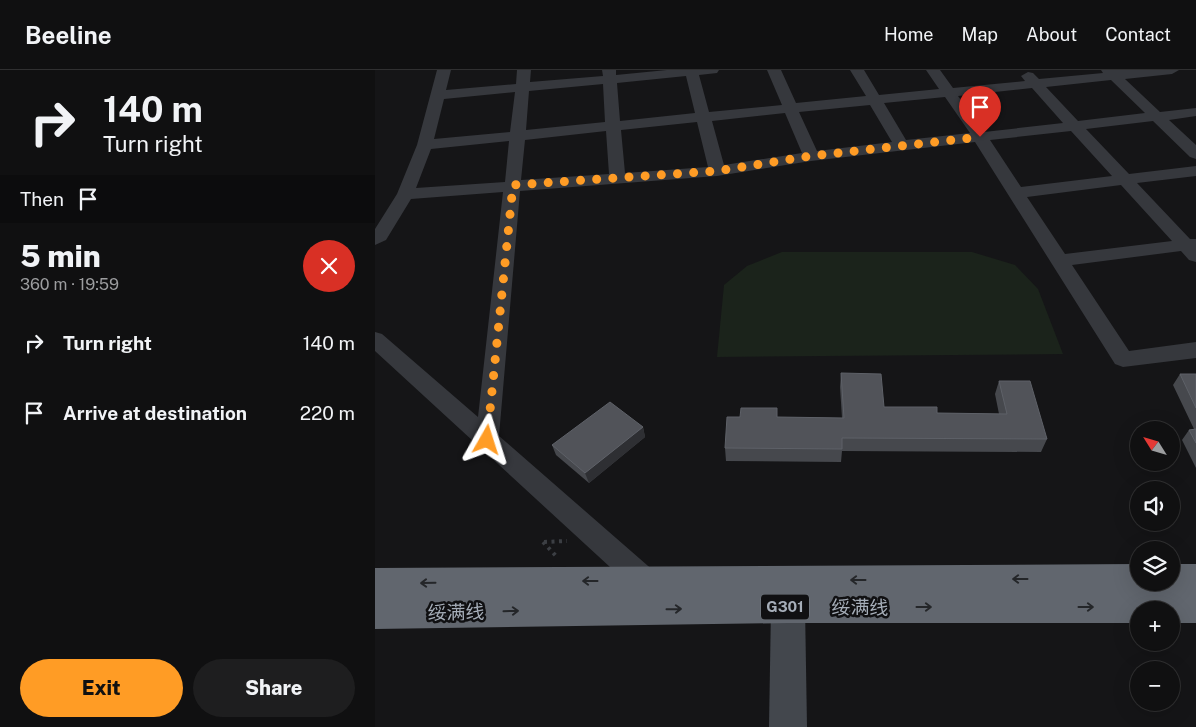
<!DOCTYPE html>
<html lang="en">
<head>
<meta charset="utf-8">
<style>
	:root { --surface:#101011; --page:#1e1e1f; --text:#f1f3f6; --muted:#9c9d9f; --line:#303031; --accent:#ff9c25 }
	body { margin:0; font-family:"Public Sans","Noto Sans SC",sans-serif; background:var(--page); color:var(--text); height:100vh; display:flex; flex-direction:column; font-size:19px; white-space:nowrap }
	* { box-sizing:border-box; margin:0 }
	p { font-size:16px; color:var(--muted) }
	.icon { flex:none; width:28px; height:28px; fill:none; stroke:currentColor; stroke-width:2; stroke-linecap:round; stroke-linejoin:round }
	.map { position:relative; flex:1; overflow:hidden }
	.side { display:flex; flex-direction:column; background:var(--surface); width:375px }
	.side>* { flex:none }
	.hud { background:#101011; color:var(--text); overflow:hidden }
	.needle { width:32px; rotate:307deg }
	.fabs { position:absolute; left:755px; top:351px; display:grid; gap:10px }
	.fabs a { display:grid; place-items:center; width:50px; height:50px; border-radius:50%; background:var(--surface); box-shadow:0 5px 20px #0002,0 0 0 1px var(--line); font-size:25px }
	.pin { position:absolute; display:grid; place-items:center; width:42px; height:42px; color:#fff; margin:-51px -21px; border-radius:50% 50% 50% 0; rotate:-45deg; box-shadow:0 0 5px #0007 }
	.pin .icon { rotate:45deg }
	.me { position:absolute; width:55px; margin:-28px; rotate:6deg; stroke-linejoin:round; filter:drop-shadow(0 0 4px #0008) }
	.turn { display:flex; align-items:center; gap:18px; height:105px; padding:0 20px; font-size:22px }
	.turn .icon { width:65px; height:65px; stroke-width:2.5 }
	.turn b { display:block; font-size:35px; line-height:42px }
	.then { display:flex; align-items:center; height:48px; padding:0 20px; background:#0003; gap:10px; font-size:19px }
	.round { display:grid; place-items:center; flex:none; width:52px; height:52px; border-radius:26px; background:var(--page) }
	.overview { display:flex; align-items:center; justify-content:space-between; height:85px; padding:0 20px }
	h1 { font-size:30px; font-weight:800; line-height:38px }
	.cta { display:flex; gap:10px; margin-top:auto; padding:10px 20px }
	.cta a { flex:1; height:58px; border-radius:30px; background:var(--accent); color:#111; font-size:20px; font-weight:800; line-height:58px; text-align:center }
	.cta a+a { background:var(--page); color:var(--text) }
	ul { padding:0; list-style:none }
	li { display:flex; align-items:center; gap:15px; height:70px; padding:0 20px }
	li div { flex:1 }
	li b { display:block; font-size:19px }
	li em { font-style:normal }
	header { display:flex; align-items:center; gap:30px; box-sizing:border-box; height:70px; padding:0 25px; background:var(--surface); border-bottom:1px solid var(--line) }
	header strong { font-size:24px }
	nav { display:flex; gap:28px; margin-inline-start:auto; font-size:18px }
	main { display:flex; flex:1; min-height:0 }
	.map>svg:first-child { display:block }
	.green { fill:#1b231b }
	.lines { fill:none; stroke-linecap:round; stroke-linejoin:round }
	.path { stroke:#3c3f44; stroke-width:4; stroke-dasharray:3 4.5; stroke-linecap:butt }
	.street { fill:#36383d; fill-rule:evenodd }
	.secondary { fill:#43474d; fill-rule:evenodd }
	.highway { fill:#61666e; fill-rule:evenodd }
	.wall { fill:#46484d }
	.shaded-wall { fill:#2e2f33 }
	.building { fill:#515359; stroke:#5e6168 }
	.oneway { stroke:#242629 }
	.route { stroke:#ff9c25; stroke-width:9; stroke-dasharray:0 16.2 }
	.labels { text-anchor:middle; stroke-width:5; stroke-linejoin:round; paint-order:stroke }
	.shield { fill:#101012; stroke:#797f87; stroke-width:1 }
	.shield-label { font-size:15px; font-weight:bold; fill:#a6aeb9 }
	.near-street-label { font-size:19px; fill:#a6aeb9; stroke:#101012 }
</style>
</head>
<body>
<header>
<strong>Beeline</strong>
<nav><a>Home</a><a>Map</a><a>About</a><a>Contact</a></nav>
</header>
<main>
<section class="side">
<div class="hud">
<div class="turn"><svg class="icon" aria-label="right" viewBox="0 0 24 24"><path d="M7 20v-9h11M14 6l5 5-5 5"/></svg><div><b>140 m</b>Turn right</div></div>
<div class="then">Then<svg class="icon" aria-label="arrive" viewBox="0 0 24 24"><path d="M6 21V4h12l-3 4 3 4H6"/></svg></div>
</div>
<div class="overview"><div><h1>5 min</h1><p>360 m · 19:59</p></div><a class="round" style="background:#d93025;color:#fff"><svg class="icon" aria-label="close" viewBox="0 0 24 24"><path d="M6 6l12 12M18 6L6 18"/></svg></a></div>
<ul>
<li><svg class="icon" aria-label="right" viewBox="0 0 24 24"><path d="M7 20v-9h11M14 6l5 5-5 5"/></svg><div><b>Turn right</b></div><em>140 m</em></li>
<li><svg class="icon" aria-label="arrive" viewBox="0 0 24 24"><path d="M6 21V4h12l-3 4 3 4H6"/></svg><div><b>Arrive at destination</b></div><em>220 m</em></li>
</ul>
<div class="cta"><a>Exit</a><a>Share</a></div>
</section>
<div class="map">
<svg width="821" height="657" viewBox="0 0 821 657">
	<rect width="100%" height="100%" fill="#151517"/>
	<path class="green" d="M407,182H597L640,195L663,219L688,284L342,287L349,215L372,196Z"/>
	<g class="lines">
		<g class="path">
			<path d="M168,472L181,486"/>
			<path d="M169,472L192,471"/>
		</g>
		<path class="street" d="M62,0H76L71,20L141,14L142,0H156L155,12L228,6L227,0H241V5L292,0H344L342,3L324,5L334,42L407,35L392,0H406L421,33L491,26L475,0H489L504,25L564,19L551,0H565L578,18L650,11L646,6L653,2L658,3L664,9L728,3L726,0H804L797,4L750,9L785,42L821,38V46L794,50L821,75V89L815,87L778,51L711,59L754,104L821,96V106L762,113L815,169H821V192L814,190L806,181L697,195L754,281L821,272V288L748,297L740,294L600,72L436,91L342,106L145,121L124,366L280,502L284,511L280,520L270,524L260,520L0,281V262L7,264L103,347L128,122L36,129L11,170L0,175V159L22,124L42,75ZM311,6L320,43L245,51L242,13ZM736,10L770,43L703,51L671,17ZM228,14L230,52L151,60L154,21ZM657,18L688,53L609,62L583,26ZM140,22L135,62L59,69L69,29ZM570,27L595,63L531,70L509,33ZM495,35L517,72L442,81L424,42ZM410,43L427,83L349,95L337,51ZM322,52L333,97L250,103L246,60ZM231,61L234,104L146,110L150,70ZM696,61L737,106L646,117L615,70ZM134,71L130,112L41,118L56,79ZM746,115L797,171L690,184L652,127Z"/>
		<path class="secondary" d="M413,521L425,525L430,537L432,657H394L396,537L401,525Z"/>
		<path class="highway" d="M764,494V512H779L774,521H786L781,512H796V494H821V553H796V540H764V553H413L0,559V498Z"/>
	</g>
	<g class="wall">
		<path d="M466,303L509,337L562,343L624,344L620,324L624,311L672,369L666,382L467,381L466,392L351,391L350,378L402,347L467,348L465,317Z"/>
		<path d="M805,304H821V398L807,370L814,360L819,359L798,315Z"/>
		<path d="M268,357L270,367L214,413L181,385L177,375Z"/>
	</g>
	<path class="shaded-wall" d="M268,357L270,367L214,413L210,403Z"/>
	<g class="building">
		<path d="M466,303L506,304L509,337H562V343L632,344L624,311H655L672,369L467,368V379L350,378L352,347H365L366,338H402V347L469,348Z"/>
		<path d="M805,304H821V338Z"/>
		<path d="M235,332L268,357L210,403L177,375Z"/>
		<path d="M821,359V373L814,360Z"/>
	</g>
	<defs><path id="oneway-shaft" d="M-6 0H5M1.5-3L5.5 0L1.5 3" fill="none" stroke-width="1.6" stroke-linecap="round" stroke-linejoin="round" transform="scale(1.25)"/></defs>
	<g class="oneway">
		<use href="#oneway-shaft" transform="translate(645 509) rotate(180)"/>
		<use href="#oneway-shaft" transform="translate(483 510) rotate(180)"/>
		<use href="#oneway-shaft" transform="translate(215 511) rotate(180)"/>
		<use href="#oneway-shaft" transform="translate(53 513) rotate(179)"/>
		<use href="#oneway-shaft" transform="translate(549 537)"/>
		<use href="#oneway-shaft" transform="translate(711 537)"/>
		<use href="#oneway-shaft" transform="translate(299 539) rotate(-1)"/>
		<use href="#oneway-shaft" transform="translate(136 541) rotate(-1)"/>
	</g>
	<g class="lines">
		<path class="route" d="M112,370L138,115L342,101L436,86L605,67"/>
	</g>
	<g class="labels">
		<rect class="shield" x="386" y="524.5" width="48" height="25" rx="4"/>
		<g class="shield-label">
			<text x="410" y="542">G301</text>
		</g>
		<g class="near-street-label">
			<text x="485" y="544">绥满线</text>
			<text transform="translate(81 542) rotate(-1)" y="7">绥满线</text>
		</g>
	</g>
</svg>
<div class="fabs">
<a><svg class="needle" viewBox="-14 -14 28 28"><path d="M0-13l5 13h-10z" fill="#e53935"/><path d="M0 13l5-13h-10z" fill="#9c9d9f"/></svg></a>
<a><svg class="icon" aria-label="sound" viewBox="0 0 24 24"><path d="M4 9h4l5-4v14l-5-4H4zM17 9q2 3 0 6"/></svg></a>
<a><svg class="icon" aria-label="layers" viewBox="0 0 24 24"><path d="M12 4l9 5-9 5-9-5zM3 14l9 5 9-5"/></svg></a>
<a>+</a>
<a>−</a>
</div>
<div class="pin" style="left:605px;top:67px;background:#d93025"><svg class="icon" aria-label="arrive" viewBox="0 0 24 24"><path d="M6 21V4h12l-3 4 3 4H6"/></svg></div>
<svg class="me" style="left:112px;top:370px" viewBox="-20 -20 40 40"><path d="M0-17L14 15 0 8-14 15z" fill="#ff9c25" stroke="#fff" stroke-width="4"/></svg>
</div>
</main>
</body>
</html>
